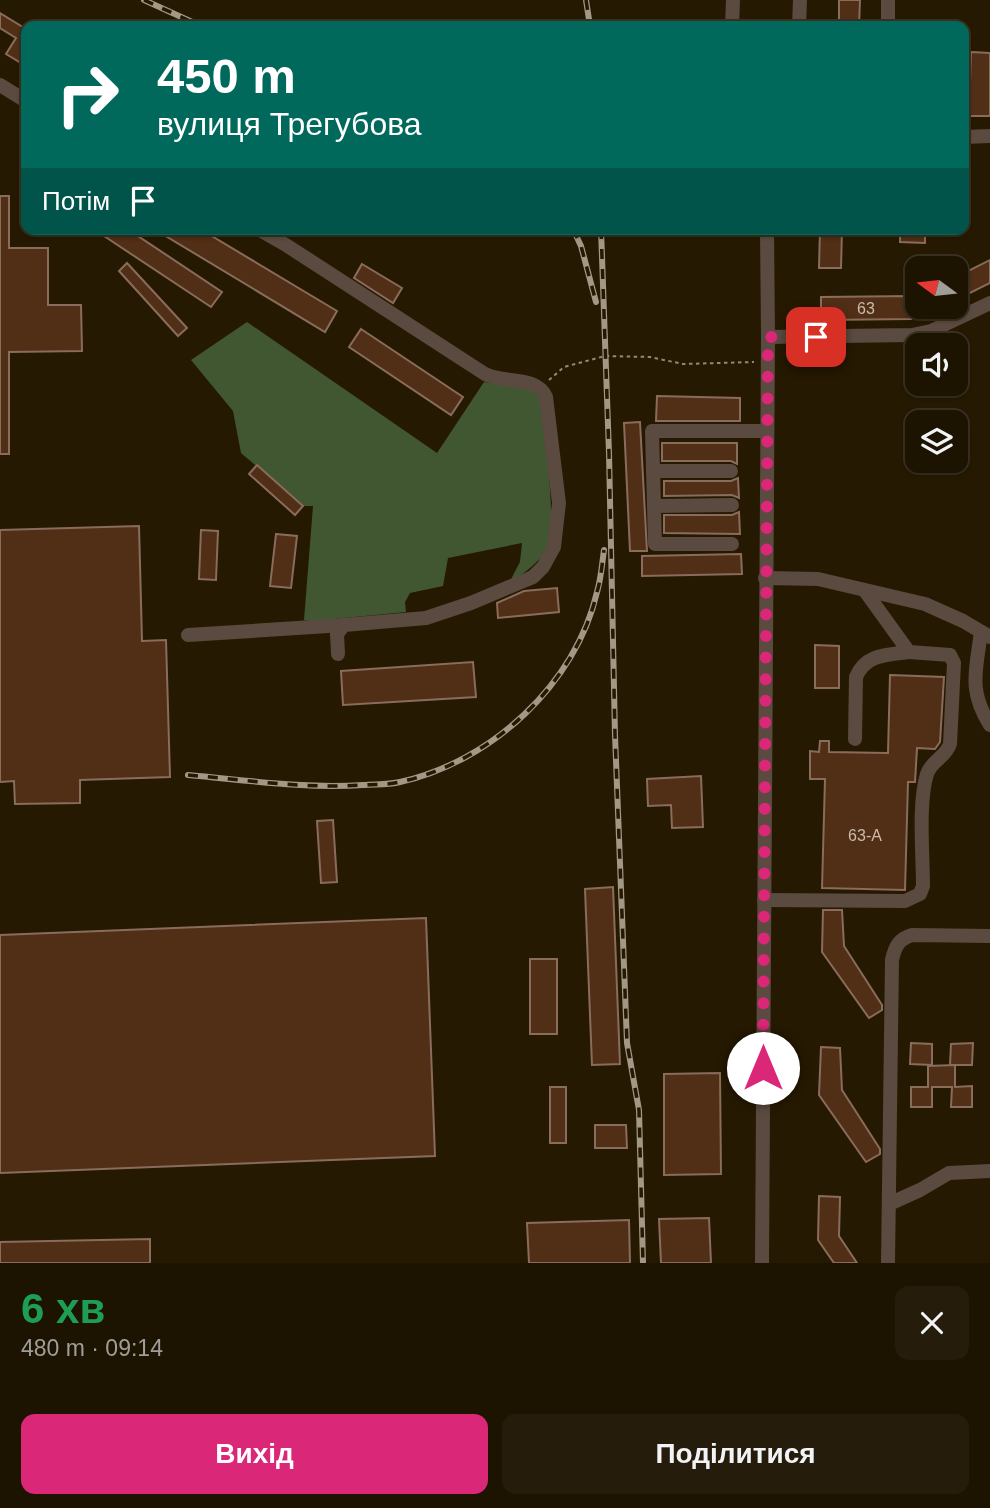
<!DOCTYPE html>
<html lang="uk">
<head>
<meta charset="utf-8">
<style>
	:root { --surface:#1c1301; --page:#251c0b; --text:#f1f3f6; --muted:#a09e99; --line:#3a3223; --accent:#db2777 }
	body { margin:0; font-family:Helvetica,sans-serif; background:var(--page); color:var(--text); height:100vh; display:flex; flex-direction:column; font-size:26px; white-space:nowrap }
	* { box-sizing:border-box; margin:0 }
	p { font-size:23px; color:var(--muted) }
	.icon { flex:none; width:38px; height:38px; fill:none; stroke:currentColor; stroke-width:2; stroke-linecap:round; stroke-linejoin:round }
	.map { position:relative; height:1263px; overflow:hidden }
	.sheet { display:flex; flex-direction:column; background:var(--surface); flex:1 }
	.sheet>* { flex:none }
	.top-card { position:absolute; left:21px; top:21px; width:948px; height:214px; border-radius:14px; box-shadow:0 2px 5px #0004,0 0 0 2px var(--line); background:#00695c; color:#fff; overflow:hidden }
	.needle { width:46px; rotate:285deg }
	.tools { position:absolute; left:905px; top:256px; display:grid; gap:14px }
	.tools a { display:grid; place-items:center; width:63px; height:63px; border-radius:14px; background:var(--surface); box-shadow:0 2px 5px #0004,0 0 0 2px var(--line); font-size:35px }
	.pin { position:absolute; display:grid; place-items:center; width:60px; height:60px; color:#fff; margin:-30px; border-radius:14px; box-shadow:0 4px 10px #0006 }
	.me { position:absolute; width:77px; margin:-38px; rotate:0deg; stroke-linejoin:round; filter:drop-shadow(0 0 5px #0008) }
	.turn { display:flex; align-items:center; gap:24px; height:147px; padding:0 21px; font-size:32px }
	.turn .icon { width:91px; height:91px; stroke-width:2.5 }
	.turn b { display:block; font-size:49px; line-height:60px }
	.then { display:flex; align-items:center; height:66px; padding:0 21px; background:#0003; gap:14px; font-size:26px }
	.round { display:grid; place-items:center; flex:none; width:74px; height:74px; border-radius:14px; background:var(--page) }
	.summary { display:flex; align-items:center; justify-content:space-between; height:119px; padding:0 21px }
	h1 { font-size:42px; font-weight:700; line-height:52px; color:#1e9e55 }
	.action { display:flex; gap:14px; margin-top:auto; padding:14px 21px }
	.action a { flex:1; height:80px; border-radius:14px; background:var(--accent); color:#fff; font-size:28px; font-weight:700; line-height:80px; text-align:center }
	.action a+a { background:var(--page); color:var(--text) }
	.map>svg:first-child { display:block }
	.forest { fill:#415732 }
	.building { fill:#512e16; stroke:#896c5b; stroke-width:2 }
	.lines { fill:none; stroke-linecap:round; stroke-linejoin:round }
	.path { stroke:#948975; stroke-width:2; stroke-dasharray:3.5 3.5; stroke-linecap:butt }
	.minor { stroke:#5b4a3f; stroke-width:14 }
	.rail-casing { stroke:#a29885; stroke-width:6 }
	.rail { stroke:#261901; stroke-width:3.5; stroke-dasharray:10; stroke-linecap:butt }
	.route { stroke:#db2777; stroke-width:12; stroke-dasharray:0 21.6 }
	.labels { text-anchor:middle; stroke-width:7; stroke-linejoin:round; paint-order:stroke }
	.number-label { font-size:16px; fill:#cabbaa }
</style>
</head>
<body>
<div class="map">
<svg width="990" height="1263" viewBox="0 0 990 1263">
	<rect width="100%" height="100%" fill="#261901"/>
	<path class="forest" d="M247,322L437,453L484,382L531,389L542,400C544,427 557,525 548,546C540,563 525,572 509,583L520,562L522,543L448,558L443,586L410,593L405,602L406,612L313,621L304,620L313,506H303L241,453L233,411L191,360Z"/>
	<g class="building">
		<path d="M839,0H860L859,26H839Z"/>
		<path d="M0,13L26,29V66L6,54L16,38L0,28Z"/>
		<path d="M971,52L990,53V116H969Z"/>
		<path d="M0,196H9V248H48V305H81L82,351L9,352V454H0Z"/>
		<path d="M108,229H137L135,234L222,292L211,307L104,236Z"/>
		<path d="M154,229H200L337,311L325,332Z"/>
		<path d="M820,229H842L841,268H819Z"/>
		<path d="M900,229H925V243L900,242Z"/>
		<path d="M990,260V283L956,300V277Z"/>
		<path d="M127,263L187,328L178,336L119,271Z"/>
		<path d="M362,264L402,288L393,303L354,278Z"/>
		<path d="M911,296V319L821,320V297Z"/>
		<path d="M361,329L463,397L451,415L349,347Z"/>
		<path d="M657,396L740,398V421H656Z"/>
		<path d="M640,422L647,551H630L624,423Z"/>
		<path d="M662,443H737V464L731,461H662Z"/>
		<path d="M257,465L303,506L295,515L249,474Z"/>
		<path d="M738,478L739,498L732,495L664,496V481H731Z"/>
		<path d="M739,512L740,534L664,533V515H732Z"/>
		<path d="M139,526L142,641L166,640L170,777L80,780V803L15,804L14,781L0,782V530Z"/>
		<path d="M201,530L218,531L216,580L199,579Z"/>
		<path d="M276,534L297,536L291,588L270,586Z"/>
		<path d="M741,554L742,574L642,576V556Z"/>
		<path d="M557,588L559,612L498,618L497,603L524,591Z"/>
		<path d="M815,645L839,646V688H815Z"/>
		<path d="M473,662L476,697L343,705L341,671Z"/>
		<path d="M890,675L944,677L940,742L935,749L917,748L915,782H908L905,890L822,888L825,779H810V751L819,752L820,741H829V752L888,753Z"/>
		<path d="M701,776L703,827L672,828L671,805L648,806L647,779Z"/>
		<path d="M333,820L337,882L321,883L317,821Z"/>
		<path d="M613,887L620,1064L592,1065L585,889Z"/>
		<path d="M823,910H842L844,946L882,1005V1010L869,1018L822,952Z"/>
		<path d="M426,918L435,1156L0,1173V935Z"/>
		<rect x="530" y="959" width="27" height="75"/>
		<path d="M911,1043L932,1044V1065L910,1064Z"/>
		<path d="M973,1043L972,1065H950L951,1044Z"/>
		<path d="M821,1047L840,1048L842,1090L880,1149V1154L866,1162L819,1095Z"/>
		<path d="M955,1065V1087L972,1086V1107H951L952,1087H932V1107H911V1087H928V1066Z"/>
		<path d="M720,1073L721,1174L664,1175V1074Z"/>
		<rect x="550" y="1087" width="16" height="56"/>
		<path d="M595,1125H626L627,1148H595Z"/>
		<path d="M819,1196L840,1197L839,1236L857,1263H834L818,1240Z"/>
		<path d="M709,1218L711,1263H661L659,1219Z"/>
		<path d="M629,1220L630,1263H529L527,1223Z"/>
		<path d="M150,1239V1263H0V1242Z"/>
	</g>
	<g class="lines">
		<path class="path" d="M549,380L564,367L605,356L650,357L683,364L754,362"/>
		<g class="minor">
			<path d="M732,26L733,0"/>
			<path d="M799,26L800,0"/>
			<path d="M888,26V0"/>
			<path d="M0,85L26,101"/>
			<path d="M964,137L990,136"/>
			<path d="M258,229L286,245L485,374C504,384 537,375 546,397L559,503L554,547L543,567L533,577L471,603L426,618L344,625L337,634L338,654"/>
			<path d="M768,337L912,335L931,331L990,303"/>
			<path d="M653,471H731"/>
			<path d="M654,506L732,505"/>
			<path d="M732,544H655L652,431H767"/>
			<path d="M765,578L818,579L925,604L963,621L990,637"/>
			<path d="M981,632C976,671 968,690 990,725"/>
			<path d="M188,635L344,625"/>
			<path d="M855,739L856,677C866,654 886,655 909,652"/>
			<path d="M764,900L905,901L920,894L923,886C923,854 918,803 927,774C931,761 946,757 950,744L954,663L950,655L909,652L865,591"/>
			<path d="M889,1204L920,1190L949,1173L990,1171"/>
			<path d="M762,1263L768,337L767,229"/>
			<path d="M888,1263L892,960C895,946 899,939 912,935L990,936"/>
		</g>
		<defs>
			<g id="rail">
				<path d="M144,0L201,26"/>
				<path d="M586,0L590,26"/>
				<path d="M573,229L581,246L596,302"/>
				<path d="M601,229L609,453L615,735L627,1043L639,1110L643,1263"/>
				<path d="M188,775C246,780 305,789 363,785C375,784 388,785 400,782C491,762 576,684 597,592C601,579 602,564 604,550"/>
			</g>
		</defs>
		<use href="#rail" class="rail-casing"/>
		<use href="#rail" class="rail"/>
	</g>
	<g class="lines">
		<path class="route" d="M763,1068L768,337H816"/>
	</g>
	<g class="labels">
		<g class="number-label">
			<text x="866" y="314">63</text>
			<text x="865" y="841">63-А</text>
		</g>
	</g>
</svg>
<div class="tools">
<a><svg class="needle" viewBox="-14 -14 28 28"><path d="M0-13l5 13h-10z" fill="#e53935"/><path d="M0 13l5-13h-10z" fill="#a09e99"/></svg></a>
<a><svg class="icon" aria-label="sound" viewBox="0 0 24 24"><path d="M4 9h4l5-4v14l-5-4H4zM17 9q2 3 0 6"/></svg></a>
<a><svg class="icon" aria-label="layers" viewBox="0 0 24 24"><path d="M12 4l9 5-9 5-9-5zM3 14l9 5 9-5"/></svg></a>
</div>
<div class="pin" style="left:816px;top:337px;background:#d93025"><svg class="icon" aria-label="arrive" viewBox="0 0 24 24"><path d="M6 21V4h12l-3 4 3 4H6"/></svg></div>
<svg class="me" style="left:763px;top:1068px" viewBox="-20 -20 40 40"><circle r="19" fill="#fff"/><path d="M0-13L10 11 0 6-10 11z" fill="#db2777"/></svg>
<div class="top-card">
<div class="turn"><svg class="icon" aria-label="right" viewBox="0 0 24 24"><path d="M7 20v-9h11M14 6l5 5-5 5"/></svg><div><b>450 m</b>вулиця Трегубова</div></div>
<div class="then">Потім<svg class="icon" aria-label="arrive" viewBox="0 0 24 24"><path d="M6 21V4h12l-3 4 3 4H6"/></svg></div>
</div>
</div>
<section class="sheet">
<div class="summary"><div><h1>6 хв</h1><p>480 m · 09:14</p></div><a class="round"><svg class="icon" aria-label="close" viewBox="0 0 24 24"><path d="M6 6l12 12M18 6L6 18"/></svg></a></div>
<div class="action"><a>Вихід</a><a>Поділитися</a></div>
</section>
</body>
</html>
